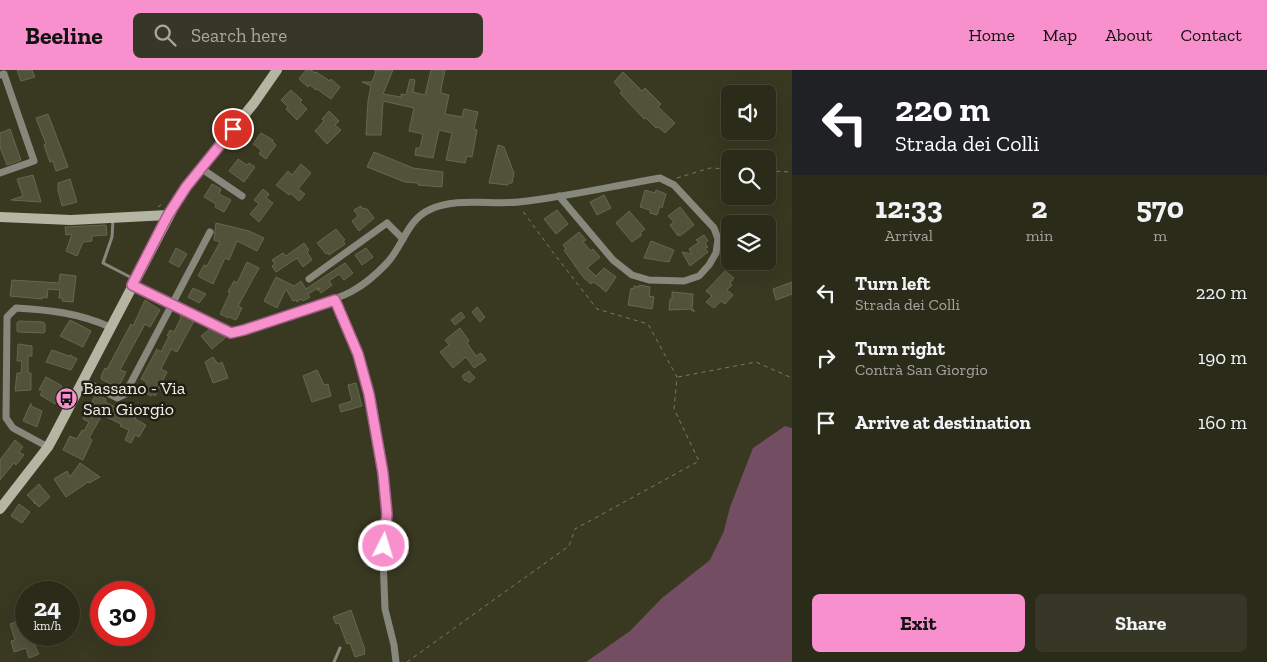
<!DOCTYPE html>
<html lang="en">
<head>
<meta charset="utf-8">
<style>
	:root { --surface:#2b2b1a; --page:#373727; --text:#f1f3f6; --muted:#a6a7a2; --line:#474739; --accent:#f790cd }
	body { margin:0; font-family:"Zilla Slab",serif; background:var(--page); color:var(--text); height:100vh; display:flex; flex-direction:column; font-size:19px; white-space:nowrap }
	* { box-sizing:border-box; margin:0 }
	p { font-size:16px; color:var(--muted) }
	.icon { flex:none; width:28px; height:28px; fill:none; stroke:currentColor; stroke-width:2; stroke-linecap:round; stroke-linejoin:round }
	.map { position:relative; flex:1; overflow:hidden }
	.sheet { display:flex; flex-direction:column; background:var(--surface); width:475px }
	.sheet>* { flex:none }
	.top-card { background:#202124; color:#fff; overflow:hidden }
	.buttons { position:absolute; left:721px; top:15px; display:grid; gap:10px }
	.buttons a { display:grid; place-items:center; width:55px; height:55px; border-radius:8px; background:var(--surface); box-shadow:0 5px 20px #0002,0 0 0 1px var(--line); font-size:25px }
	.speed { position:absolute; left:15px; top:511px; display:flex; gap:10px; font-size:25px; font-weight:700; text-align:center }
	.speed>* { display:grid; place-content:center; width:65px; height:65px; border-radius:50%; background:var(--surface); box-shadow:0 5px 20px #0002,0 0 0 1px var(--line); line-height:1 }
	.speed small { font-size:12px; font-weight:400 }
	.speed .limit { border:8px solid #d22; background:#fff; color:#111 }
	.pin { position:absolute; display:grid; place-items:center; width:42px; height:42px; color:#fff; margin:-21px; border:2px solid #fff; border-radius:50%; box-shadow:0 1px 5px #0007 }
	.me { position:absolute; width:55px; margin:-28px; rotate:5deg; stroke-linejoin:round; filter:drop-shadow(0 0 4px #0008) }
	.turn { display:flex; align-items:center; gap:18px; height:105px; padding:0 20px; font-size:22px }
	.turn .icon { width:65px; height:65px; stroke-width:2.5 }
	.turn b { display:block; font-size:35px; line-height:42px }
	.eta { display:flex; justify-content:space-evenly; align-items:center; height:85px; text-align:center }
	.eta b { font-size:30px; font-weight:800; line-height:35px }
	.action { display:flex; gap:10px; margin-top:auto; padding:10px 20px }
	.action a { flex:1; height:58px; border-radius:8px; background:var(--accent); color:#111; font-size:20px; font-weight:800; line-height:58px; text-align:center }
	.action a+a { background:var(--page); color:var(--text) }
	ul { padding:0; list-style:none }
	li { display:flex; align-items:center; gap:15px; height:65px; padding:0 20px }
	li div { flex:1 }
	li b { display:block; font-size:19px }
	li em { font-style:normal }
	header { display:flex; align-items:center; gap:30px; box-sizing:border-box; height:70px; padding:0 25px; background:var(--accent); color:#111 }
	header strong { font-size:24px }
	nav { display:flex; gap:28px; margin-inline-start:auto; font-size:18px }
	.search { width:350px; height:45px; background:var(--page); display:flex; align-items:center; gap:12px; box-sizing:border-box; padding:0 18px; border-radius:8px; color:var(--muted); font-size:19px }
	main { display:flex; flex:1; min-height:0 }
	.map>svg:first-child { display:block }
	.green { fill:#734e63 }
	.building { fill:#51523a; stroke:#66674e }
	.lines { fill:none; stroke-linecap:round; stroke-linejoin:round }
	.path { stroke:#797965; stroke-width:1; stroke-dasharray:4 4; stroke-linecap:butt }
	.lane { stroke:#87887c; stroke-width:3 }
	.street { stroke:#87887c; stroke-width:7 }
	.secondary { stroke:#b5b5a3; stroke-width:10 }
	.route-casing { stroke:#a15e85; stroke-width:12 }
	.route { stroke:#f790cd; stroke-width:9 }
	.labels { text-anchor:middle; stroke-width:5; stroke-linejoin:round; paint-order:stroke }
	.poi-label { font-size:18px; fill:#f0f1e3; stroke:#1f1f15; text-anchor:start }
</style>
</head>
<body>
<header>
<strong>Beeline</strong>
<div class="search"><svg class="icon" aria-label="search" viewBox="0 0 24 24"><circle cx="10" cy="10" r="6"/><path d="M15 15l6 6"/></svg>Search here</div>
<nav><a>Home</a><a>Map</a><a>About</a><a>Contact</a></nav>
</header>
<main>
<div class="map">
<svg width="792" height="592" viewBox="0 0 792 592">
	<rect width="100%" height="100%" fill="#393922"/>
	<path class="green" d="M785,356L792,358V592H586L630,561L662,528L710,490L724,461L730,437L753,378Z"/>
	<g class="building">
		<path d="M17,0H32L35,7L21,11Z"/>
		<path d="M306,0H311L315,3L316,2L330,11L331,9L340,17L331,29L317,19L316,20L310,15L308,17L299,9Z"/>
		<path d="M374,0H393L383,24L401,27V24L406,25L410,9L415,10L413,22L425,25L431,0H445L441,19V23L449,25L445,44L462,47L464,39L478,42L474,59L477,60L472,87L467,86L465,93L446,90L452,63L439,60L433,88L415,85L416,78H420L423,64L409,61L414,38L383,31L381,65H366L368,31L371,16L362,12H372L376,1Z"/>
		<path d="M623,2L642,21L645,18L661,34L658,37L675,53L665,63L658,57L656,58L646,48L644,49L620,23L622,21L614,12Z"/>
		<path d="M291,20L302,30L300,32L307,39L297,50L286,39L288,37L281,30Z"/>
		<path d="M329,41L339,51L335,55L341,60L327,74L315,61L324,51L322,49Z"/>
		<path d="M48,44L68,97L56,101L53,91L50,92L44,75L46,74L36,48Z"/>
		<path d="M10,59L21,90L7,95L0,77V63Z"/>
		<path d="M261,63L273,70L272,71L276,75L266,89L259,84L261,81L260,79L253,74Z"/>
		<path d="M498,75L504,77L514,103L512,113H508V115L489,113Z"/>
		<path d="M374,82L413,98L443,102L442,117L418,115V113L405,112L367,97Z"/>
		<path d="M238,89L247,95L249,93L255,97L244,112L229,101Z"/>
		<path d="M301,94L311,103L298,119L305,124L299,131L290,123L289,125L276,115L288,101L292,105Z"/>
		<path d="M33,105L41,132L11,130L23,126L17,109Z"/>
		<path d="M70,109L77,132L62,136L58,120V113Z"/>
		<path d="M212,114L221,119L219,124L231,130L224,142L215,137L216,134L204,127Z"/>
		<path d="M263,119L269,124L266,128L273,133L259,152L250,144L259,134L254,130Z"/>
		<path d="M645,120L655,123L656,120L666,124L662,138L660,136L657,145L650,143V140L640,137Z"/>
		<path d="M604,125L611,138L597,145L590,132Z"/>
		<path d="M361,136L363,139L365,138L368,140L374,148L359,161L352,151L358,146L354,140Z"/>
		<path d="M680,137L694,155L680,166L678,163V166L670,155L674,152L668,146Z"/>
		<path d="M557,140L568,154L556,164L544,149Z"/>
		<path d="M629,141L645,159L640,163L642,165L632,172L616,153Z"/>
		<path d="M216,153L249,161L264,168L257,181L237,171L229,190L225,188L213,214L198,206L204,195L207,196L220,172L214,170Z"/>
		<path d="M106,155L107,165L92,166V171L83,172L77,186L66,181L72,164L66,165L65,157Z"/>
		<path d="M336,159L345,170L343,171L345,174L329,185L328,183L326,184L317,173Z"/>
		<path d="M579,162L586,170L583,172L591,181L593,179L600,187L587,198L596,206L604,198L616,207L606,222L594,212L591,214L583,207L564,180L566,179L563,175Z"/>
		<path d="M704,165L708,171L705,173L708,177L705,178L708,182L690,196L682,182L692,184L689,179L699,172L696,170Z"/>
		<path d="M651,171L674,180L669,192L644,188Z"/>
		<path d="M304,173L309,180L307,182L312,190L303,197L297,188L276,202L272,196L275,194L272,190L283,183L286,186Z"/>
		<path d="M176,178L187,184L179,197L169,192Z"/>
		<path d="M366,178L373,187L362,195L355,185Z"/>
		<path d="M247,192L259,198L238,236L242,238L236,250L229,247L228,248L220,244L230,223L228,222L234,211L237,213Z"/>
		<path d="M345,193L353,203L344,210L339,204L329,211L332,215L321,223L318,218L308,224L310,227L303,231L301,229L297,232L296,230L293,231L286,219L277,238L264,231L276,207L294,216L301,211L306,219Z"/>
		<path d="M725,201L734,208L730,213L732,215L727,220L733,225L725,234L721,231L714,238L706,232L712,226L706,221Z"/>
		<path d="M60,204L76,206L73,232L62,231L63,228H59L60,220L48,219L47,228L42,227V229L10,226L12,210L59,213Z"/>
		<path d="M792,212V224L776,230L773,219Z"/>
		<path d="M639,215L650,217L649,226L654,227L652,239L628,235L631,218L634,219V216L639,217Z"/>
		<path d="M193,218L206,224L199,233L188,227Z"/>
		<path d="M672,222L693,224L692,239L669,240L670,229H672Z"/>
		<path d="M145,230L160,240L150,257L145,254L133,276L120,300L126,302L118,318L101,309L102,304L105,298L107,299L131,254L133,256Z"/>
		<path d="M477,237L485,247L480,252L472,242Z"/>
		<path d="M461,242L465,247L455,255L451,250Z"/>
		<path d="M181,245L194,251L177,282L171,279L161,299L167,302L155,326L152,324L151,326L144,322L145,321L143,320L147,312L141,309L157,279L161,282L169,266H167L170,260L174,262L181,248L180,247Z"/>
		<path d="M70,250L91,261L83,277L60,266Z"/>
		<path d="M19,251L43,252L45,254V262L43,263L19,262L17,261V253Z"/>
		<path d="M460,258L469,271L467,273L476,286L481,283L486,290L474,298L466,287L453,298L440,282L449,275L445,270Z"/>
		<path d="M210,259L223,265L225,268L212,279L201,266Z"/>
		<path d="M18,274L32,276V286H28V303H31V320L15,321L17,303H21L22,291H17Z"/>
		<path d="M52,280L69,286L70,285L77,289L71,300L46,292Z"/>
		<path d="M213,287L218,294L222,292L228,308L213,313L205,292Z"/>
		<path d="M317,300L324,315L328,314L331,326L312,332L303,306Z"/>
		<path d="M469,301L475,308L469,313L467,310L465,311L462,306Z"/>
		<path d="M46,307L62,316L55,334L40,325L43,320H39Z"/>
		<path d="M356,313L362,336L341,342L339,335L352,331L348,315Z"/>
		<path d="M96,324L106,329L105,332L136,347L135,349L146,355L139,367L135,365L131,373L125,370L129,360L120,356L121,354L102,345L89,368L92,370L83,390L63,380L70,366L77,369L82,360L84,361L89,352L83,349Z"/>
		<path d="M31,333V336L42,341L37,357L23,351Z"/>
		<path d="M15,370L23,377L19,382L24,385L16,395L14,393L0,410V390Z"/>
		<path d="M80,393L100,407L89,413L88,412L66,427L54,409L67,401L70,407Z"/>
		<path d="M39,414L50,427L39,437L27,425Z"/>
		<path d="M19,434L30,442L22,453L11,446Z"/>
		<path d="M351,540L365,580L364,581L365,584L355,587L350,573L347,574L339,553L336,554L333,547Z"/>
		<path d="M26,548V565H30L39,584L29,588L26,578L14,582L11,571L15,570L10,554Z"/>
	</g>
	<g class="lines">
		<g class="path">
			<path d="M768,101L792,102"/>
			<path d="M677,108L710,98L730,99"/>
			<path d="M158,137L165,132"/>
			<path d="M318,218L319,219L317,221L316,219Z"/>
			<path d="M692,240H694V242H691Z"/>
			<path d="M678,307L756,292L792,308"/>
			<path d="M33,431L35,433L34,434Z"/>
			<path d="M407,592L569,476L575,459L699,391L674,339L677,307L648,254L597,239L552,181L522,140"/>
		</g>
		<g class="lane">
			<path d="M113,149L112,167L103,193L134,209"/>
			<path d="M334,592L340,578"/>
		</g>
		<g class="street">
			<path d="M0,5L4,4L34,91L0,103"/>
			<path d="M202,99L242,126"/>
			<path d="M309,209L387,153L403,169"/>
			<path d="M132,215L231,263C252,259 272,250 292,243C335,228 354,228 387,193C403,176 407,150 429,140C455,127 491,135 519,132C566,127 613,116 660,108L674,115L714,158L718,169L716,183L709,195L699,206L684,211L649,210L632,205L613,190L559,126"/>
			<path d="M335,230L358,284L369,324L377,365L383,403L387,444L383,488L385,539L394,575L396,592"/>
			<path d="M82,310L117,328L125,324L210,162"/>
			<path d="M48,377L13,358L6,348L7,247L16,238C50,240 79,243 110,257"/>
		</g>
		<g class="secondary">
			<path d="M0,147L71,150L168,145"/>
			<path d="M0,439L48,377L54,366L176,133L186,117L254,33L277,0"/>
		</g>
	</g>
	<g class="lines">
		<defs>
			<path id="route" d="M233,59L186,117L168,145L132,215L231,263L244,260L335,230L358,284L369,324L383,403L387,444L384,476"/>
		</defs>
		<use href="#route" class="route-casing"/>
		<use href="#route" class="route"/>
	</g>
	<defs>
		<symbol id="bus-disc" viewBox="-11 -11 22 22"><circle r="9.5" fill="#f790cd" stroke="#1f1f15"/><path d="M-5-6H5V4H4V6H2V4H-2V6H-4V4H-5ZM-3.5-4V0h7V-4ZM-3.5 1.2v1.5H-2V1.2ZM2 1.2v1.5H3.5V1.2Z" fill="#111"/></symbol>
	</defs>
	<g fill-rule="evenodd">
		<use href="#bus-disc" x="54" y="316" width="25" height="25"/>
	</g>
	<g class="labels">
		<g class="poi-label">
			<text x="83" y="324">Bassano - Via<tspan x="83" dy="21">San Giorgio</tspan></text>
		</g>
	</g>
</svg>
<div class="buttons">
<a><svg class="icon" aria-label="sound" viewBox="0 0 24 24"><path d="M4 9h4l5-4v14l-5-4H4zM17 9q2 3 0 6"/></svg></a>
<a><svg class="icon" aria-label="search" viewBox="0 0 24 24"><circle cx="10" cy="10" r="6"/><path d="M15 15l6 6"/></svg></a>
<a><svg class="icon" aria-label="layers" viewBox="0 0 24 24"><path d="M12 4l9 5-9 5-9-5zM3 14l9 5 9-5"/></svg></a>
</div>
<div class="speed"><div>24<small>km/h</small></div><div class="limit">30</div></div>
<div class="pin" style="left:233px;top:59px;background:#d93025"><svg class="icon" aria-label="arrive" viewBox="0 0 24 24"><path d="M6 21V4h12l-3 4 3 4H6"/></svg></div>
<svg class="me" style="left:384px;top:476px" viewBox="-20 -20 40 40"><circle r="17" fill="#f790cd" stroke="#fff" stroke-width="3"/><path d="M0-11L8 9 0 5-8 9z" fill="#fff"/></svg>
</div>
<section class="sheet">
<div class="top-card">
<div class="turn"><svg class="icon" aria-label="left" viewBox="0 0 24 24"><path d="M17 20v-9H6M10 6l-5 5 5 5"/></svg><div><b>220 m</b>Strada dei Colli</div></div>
</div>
<div class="eta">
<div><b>12:33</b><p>Arrival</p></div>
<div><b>2</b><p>min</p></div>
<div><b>570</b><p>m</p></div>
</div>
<ul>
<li><svg class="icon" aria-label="left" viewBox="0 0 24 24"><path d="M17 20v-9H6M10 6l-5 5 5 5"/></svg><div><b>Turn left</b><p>Strada dei Colli</p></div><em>220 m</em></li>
<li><svg class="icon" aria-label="right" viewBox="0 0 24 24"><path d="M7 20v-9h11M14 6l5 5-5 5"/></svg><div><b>Turn right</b><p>Contrà San Giorgio</p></div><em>190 m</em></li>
<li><svg class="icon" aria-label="arrive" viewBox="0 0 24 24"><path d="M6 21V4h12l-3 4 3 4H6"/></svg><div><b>Arrive at destination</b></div><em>160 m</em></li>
</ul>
<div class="action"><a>Exit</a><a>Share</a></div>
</section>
</main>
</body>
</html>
